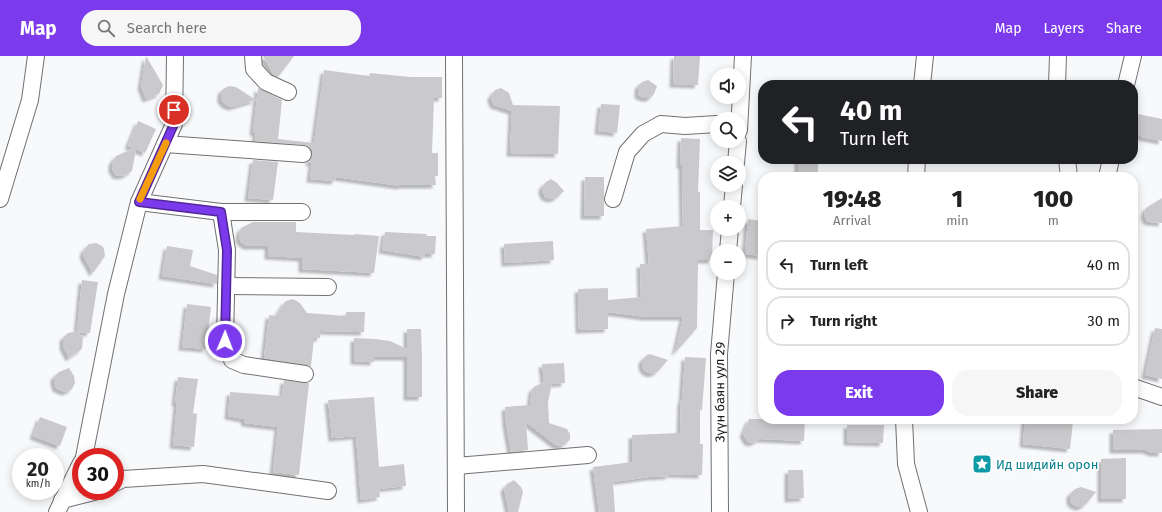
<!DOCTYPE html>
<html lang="en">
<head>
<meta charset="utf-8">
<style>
	:root { --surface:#fff; --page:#f6f6f6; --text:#222; --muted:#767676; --line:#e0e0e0; --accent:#7c3aed }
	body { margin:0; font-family:"Fira Sans",sans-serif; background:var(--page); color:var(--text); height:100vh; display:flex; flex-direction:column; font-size:15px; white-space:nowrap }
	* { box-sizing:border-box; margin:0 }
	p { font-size:13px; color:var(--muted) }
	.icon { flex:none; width:22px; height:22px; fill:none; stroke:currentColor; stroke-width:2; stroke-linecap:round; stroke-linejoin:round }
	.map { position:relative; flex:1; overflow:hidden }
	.drawer { position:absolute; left:758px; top:116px; width:380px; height:252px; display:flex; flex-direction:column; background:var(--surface); border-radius:16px; box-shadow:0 2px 10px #0003 }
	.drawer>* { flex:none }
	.hud { position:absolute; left:758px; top:24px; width:380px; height:84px; border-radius:16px; box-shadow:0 2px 10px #0003; background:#202124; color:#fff; overflow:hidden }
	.fabs { position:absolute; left:710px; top:12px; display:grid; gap:8px }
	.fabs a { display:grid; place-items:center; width:36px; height:36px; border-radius:50%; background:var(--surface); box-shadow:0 2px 10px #0003; font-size:20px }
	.speed { position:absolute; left:12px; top:392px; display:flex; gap:8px; font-size:20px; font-weight:700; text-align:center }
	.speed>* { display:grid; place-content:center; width:52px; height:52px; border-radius:50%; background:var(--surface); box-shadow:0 2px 10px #0003; line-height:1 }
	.speed small { font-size:10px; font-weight:400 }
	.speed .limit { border:6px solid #d22; background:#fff; color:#111 }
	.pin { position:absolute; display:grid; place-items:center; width:34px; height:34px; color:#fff; margin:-17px; border:2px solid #fff; border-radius:50%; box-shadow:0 1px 4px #0007 }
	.me { position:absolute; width:44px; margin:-22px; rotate:1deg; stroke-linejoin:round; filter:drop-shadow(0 0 3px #0008) }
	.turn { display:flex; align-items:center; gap:14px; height:84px; padding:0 16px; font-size:18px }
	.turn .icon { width:52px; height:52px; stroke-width:2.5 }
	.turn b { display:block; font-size:28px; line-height:34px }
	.eta { display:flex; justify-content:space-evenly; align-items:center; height:68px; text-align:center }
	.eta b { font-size:24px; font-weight:800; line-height:28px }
	.cta { display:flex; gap:8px; margin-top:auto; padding:8px 16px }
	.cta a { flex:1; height:46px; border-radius:16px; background:var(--accent); color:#fff; font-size:16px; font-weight:800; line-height:46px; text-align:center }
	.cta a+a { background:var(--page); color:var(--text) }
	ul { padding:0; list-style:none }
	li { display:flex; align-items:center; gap:12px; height:50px; margin:0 8px 6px; padding:0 8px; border:2px solid var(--line); border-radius:16px }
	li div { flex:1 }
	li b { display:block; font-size:15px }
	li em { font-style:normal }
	header { display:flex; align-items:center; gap:24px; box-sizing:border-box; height:56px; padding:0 20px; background:var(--accent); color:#fff }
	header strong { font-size:19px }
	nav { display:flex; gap:22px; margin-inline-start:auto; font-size:14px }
	.search { width:280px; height:36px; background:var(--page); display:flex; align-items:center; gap:10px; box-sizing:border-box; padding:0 14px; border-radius:16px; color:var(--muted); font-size:15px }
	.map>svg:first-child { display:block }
	.building { fill:#cac9cb; filter:url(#shadow) }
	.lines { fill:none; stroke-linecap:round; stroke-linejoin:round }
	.street-casing { stroke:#717173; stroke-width:18 }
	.street { stroke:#fff; stroke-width:16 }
	.route-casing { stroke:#51269a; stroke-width:10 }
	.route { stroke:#7c3aed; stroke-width:7 }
	.slow { stroke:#f59e0b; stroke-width:7 }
	.labels { text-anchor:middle; stroke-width:3.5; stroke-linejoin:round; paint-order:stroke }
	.street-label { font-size:13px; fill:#171718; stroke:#fff }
	.culture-label { font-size:13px; fill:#0d838f; stroke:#fff; text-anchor:start }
</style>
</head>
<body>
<header>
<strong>Map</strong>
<div class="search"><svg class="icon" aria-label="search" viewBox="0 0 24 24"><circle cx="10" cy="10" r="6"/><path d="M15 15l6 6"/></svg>Search here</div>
<nav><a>Map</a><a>Layers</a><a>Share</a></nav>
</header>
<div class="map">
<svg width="1162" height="456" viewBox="0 0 1162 456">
	<defs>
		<filter id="shadow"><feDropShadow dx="-3.5" dy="3.5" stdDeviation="1" flood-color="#0004"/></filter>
	</defs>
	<rect width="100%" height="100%" fill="#f8f9fb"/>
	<g class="building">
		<path d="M146,0L163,29L159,38L146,43L141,30Z"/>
		<path d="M263,0H294L278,21L274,19Z"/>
		<path d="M674,0H700L698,29L673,28Z"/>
		<path d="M324,14L369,20L370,17L411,21H442V42H434L432,97H438V120H435L436,129H401V130L336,121L335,125L310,123L312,107L308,106L311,103L312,98V94L309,90L304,89L255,85L256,77L253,76L258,32L282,44L278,83L314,87Z"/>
		<path d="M648,24L657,30L654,38L650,42H644L638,39V30L642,26Z"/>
		<path d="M229,30L236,31L256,44L232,51L226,49L221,44V36L223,33Z"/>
		<path d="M501,32L509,37L513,49L560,50L558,98L510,97L512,55L494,49L491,43V40L495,34Z"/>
		<path d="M601,48L620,49L617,77L598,75Z"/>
		<path d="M1133,57L1162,63V85L1141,81V80L1133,78Z"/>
		<path d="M138,65L156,73L145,97L136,93L132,115L126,119L119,120L116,119L112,113V106L116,100L134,92L128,90Z"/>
		<path d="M681,82L700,83L698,136H700V174H713L712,204H698L697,272L675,297L683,261H646L608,256V273L579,274L578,233L608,232V244L641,241L640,208H649L646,173L683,170L682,109H680Z"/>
		<rect x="798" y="103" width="20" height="18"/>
		<path d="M253,104L278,106L273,144L248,142Z"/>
		<path d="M585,121H604V160H584Z"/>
		<path d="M551,123L557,127L564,135L556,142L551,143L545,141L542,135V131L546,126Z"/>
		<path d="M1162,142V167L1150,166L1147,165L1144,159L1146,152Z"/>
		<path d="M748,163L763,165L761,200L745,198Z"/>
		<path d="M253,166H296V176L354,179V178L379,180L374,217L302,213V202L268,200V190H247L241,186L239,182V179L241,172Z"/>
		<path d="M385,176L427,178L426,180H436L435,198H425V201L382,194Z"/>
		<path d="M553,185L554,204L505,207L504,188Z"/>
		<path d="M96,187L102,190L104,193L105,200L93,217L84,201L83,198L84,194L89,188Z"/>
		<path d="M167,190L193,194L190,210L217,219V228L162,220Z"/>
		<path d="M82,224L98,226L90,277L77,276Z"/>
		<path d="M293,243L300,247L307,257L346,260V256H365L364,276L321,275L320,282H314L311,310L306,309L264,302L269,259L276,260L284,247L286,245Z"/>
		<path d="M187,248L211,251L206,293L182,291Z"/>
		<path d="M1155,272L1162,273V323L1145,319Z"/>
		<path d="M407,273H421L422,300L423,301H422V341H407V301H374V306L354,305V282L375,283L390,285L407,293Z"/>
		<path d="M77,275L83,281L82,293L69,302L63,290V282L68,277Z"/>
		<path d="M650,298L668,304L657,316L651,318L645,315L642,310V304L647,299Z"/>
		<path d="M685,301L706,302L702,354H700V388H703L702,419L669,418V420L649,421L613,426L615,456H599L593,411L632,406V379L680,377L681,344H682Z"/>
		<path d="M564,307L565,327L552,328L548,346L549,367L567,373L570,378V384L562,390L556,389L526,366L528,394L511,396L506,367L505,351L530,349L532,334L534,331L544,326L542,308Z"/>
		<path d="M69,312L74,320L75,327L72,333L66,336L62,335L56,332L54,325V321L59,316Z"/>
		<path d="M178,321L198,323L193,357L197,358L194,391L173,389L177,347H175Z"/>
		<path d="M284,324L304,327H309L299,419L273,416L278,371L245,367L244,363L228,360L230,336L282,340Z"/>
		<path d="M374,341L379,411L404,408L406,430L379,433L380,441L361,444L356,380L332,382L328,344Z"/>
		<path d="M40,361L67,371L60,390L33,380Z"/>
		<path d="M749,363H805L804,385L760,383L753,387L748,386L743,378Z"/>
		<path d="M1025,363H1048L1073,366L1070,393L1023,388Z"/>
		<path d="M847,369H884L883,387L847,386Z"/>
		<path d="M1162,373V397H1153L1146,394H1113V374Z"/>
		<path d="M1126,402V443H1101V403Z"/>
		<path d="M788,414H803L804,442L788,443Z"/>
		<path d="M514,424L521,431L523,436L518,456H509L504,433L507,428Z"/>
		<path d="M1081,431L1096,436L1086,448L1081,451H1078L1072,448L1070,444V438L1075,433Z"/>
	</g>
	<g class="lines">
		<defs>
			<g id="street">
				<path d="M253,0L254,13L266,26L288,36"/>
				<path d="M454,0L456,456"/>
				<path d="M922,29L925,0"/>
				<path d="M1057,29L1058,0"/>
				<path d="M1126,29L1133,0"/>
				<path d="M739,74L743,0"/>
				<path d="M165,88L303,98"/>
				<path d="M1067,103L1069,121"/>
				<path d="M736,107L738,85"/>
				<path d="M916,121L917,103"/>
				<path d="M1107,121L1111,103"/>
				<path d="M0,143L30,44L36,0"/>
				<path d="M613,143L627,96L643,78L661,68L685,70L717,68"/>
				<path d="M139,146L221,156H302"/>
				<path d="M732,151L734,129"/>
				<path d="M221,156L227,194L225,285L232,304L244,309L305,318"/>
				<path d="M728,195L730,173"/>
				<path d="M226,230L328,231"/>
				<path d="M1133,331L1162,341"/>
				<path d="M904,363L906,408L919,456"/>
				<path d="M84,401L116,238L139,146L174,68L175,0"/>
				<path d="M456,410L588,399"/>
				<path d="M115,427L123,423L203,418L328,435"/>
				<path d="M62,444L98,435"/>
				<path d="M57,456L81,407"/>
				<path id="s1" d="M720,456L719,298L726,217"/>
			</g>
		</defs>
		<use href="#street" class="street-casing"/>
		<use href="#street" class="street"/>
	</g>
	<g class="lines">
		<defs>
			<path id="route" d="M174,54V68L139,146L221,156L227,194L225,285"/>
		</defs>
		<use href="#route" class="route-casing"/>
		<use href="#route" class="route"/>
		<path class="slow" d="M140,143L166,87"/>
	</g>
	<defs>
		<symbol id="sight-square" viewBox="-11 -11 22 22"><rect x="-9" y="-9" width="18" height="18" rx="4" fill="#0f9aa8" stroke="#fff"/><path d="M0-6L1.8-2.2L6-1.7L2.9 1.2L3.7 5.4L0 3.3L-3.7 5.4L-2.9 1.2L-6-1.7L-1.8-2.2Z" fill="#fff"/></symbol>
	</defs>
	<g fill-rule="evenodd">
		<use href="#sight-square" x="971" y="397" width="22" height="22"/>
	</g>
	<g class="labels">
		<g class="street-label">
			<text dy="5" stroke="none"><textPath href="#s1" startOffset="120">Зүүн баян уул 29</textPath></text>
		</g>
		<g class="culture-label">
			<text x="996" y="413">Ид шидийн орон</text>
		</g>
	</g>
</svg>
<div class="fabs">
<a><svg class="icon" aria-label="sound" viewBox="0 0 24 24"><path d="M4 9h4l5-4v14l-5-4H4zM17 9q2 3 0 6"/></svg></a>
<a><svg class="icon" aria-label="search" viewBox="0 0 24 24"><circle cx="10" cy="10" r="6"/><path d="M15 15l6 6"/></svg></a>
<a><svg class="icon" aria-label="layers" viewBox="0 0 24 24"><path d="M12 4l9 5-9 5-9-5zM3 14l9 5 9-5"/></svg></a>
<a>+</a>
<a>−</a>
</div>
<div class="speed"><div>20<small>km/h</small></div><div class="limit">30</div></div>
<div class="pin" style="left:174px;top:54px;background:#d93025"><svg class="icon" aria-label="arrive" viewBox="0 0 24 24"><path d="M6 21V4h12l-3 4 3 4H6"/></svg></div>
<svg class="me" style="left:225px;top:285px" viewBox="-20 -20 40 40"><circle r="17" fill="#7c3aed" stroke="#fff" stroke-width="3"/><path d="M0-11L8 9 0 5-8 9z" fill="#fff"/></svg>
<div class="hud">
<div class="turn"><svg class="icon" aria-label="left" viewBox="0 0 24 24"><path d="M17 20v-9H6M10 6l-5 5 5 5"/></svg><div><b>40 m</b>Turn left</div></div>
</div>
<section class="drawer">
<div class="eta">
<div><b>19:48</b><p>Arrival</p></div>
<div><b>1</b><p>min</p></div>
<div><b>100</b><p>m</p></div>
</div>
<ul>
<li><svg class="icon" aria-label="left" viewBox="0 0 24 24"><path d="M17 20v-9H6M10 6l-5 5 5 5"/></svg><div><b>Turn left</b></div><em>40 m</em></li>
<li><svg class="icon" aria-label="right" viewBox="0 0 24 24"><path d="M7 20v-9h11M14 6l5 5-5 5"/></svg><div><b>Turn right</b></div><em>30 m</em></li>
</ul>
<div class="cta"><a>Exit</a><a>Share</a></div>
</section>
</div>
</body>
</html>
